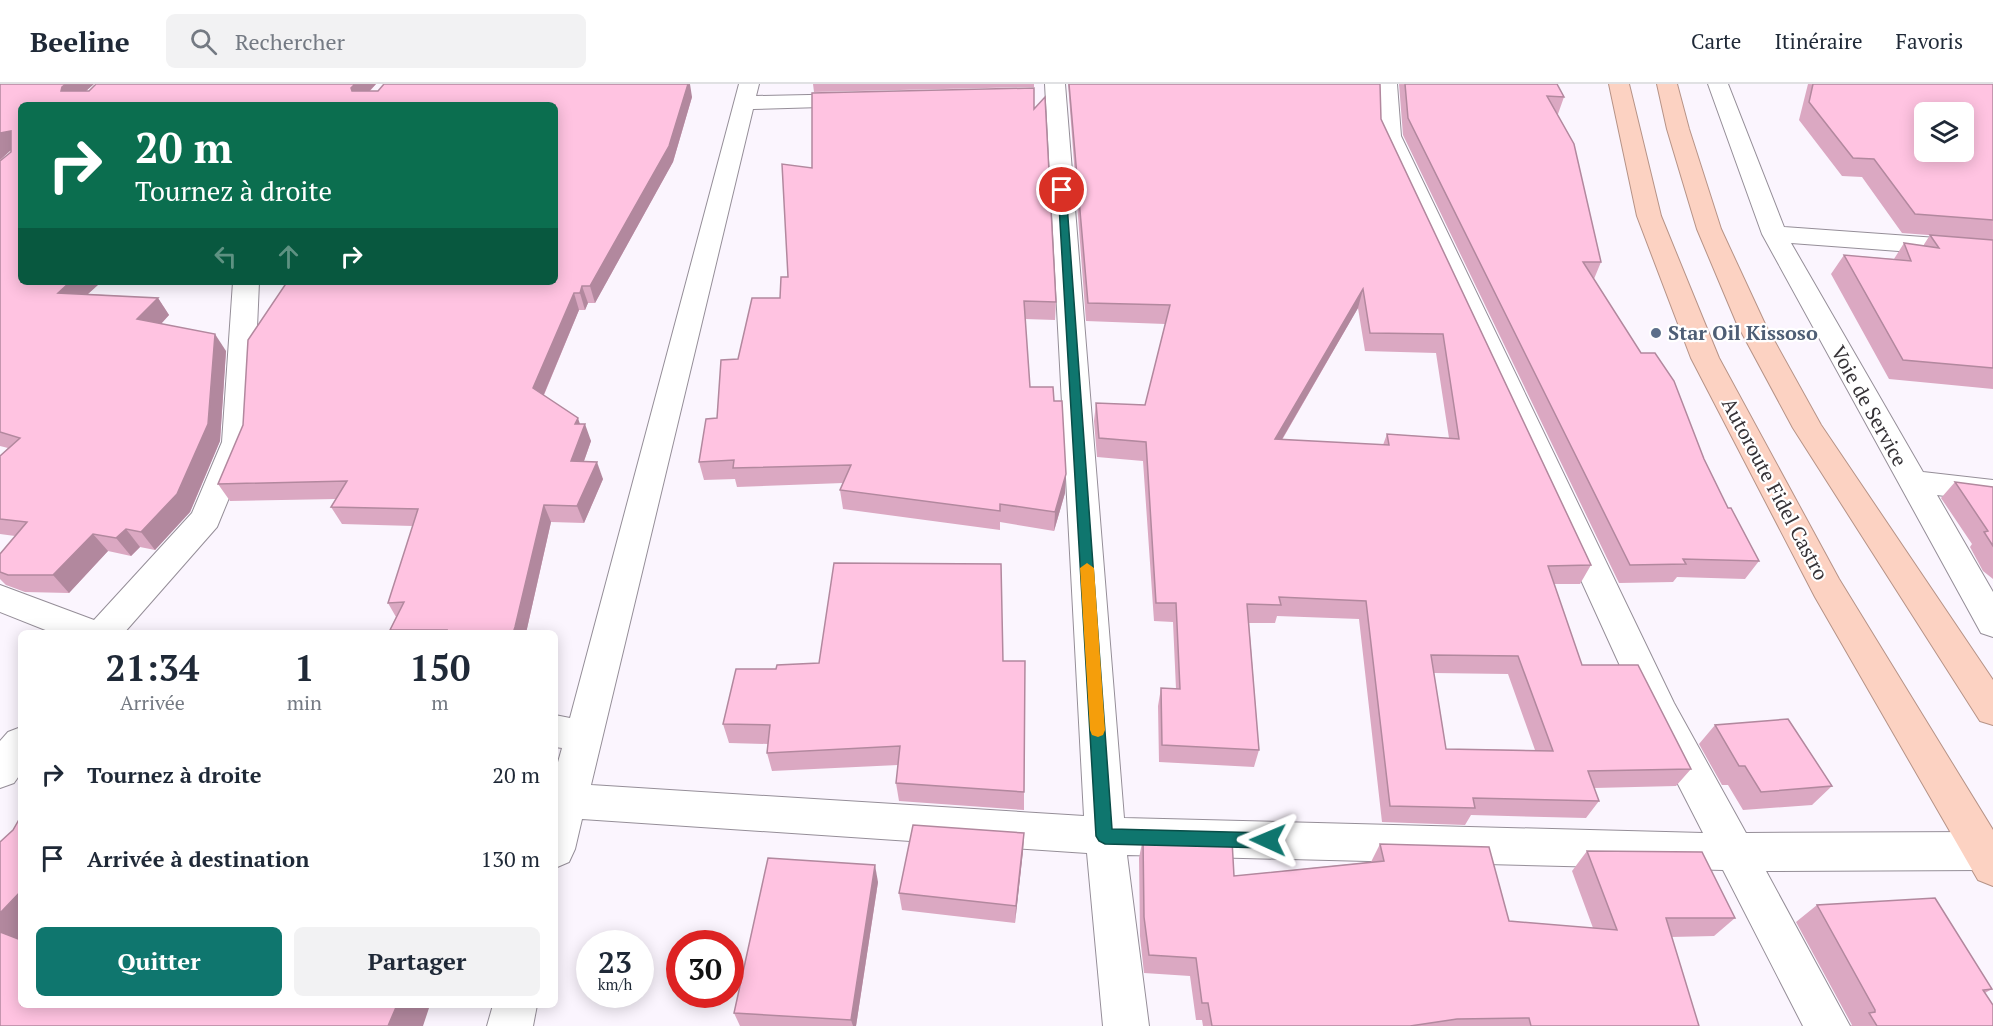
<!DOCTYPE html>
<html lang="fr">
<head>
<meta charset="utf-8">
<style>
	:root { --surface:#fff; --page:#f2f2f3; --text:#1f2937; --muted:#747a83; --line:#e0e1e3; --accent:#0f766e }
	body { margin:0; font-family:"PT Serif",serif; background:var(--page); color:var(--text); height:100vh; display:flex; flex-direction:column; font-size:22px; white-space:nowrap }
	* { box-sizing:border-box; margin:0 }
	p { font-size:20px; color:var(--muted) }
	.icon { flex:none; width:33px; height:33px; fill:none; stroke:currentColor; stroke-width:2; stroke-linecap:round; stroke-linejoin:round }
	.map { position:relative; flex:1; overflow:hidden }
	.details { position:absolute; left:18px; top:546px; width:540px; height:378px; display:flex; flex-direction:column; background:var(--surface); border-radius:9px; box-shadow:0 3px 15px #0003 }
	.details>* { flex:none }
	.guide { position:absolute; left:18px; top:18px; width:540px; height:183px; border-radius:9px; box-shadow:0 3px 15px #0003; background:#0b6e4f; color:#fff; overflow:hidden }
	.controls { position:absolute; left:1914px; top:18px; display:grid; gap:12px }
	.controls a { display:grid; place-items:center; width:60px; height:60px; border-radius:9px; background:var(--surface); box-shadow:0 3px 15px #0003; font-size:30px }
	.speed { position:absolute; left:576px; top:846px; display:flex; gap:12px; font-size:30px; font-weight:700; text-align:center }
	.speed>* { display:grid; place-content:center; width:78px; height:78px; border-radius:50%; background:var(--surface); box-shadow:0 3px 15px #0003; line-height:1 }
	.speed small { font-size:15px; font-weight:400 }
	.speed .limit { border:9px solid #d22; background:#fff; color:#111 }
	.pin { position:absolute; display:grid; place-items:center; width:51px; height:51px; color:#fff; margin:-26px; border:3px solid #fff; border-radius:50%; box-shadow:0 2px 6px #0007 }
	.me { position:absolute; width:66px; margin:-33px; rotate:271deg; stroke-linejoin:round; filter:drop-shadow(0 0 4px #0008) }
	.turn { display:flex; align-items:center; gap:21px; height:126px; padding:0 18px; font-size:27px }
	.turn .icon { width:78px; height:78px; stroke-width:2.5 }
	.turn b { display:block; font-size:42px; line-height:51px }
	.lanes { display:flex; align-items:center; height:57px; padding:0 18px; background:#0003; justify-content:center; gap:30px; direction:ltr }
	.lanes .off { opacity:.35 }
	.eta { display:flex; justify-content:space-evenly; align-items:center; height:102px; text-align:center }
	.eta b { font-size:36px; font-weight:600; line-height:42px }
	.primary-button { display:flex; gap:12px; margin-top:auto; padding:12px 18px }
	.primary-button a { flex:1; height:69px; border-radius:9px; background:var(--accent); color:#fff; font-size:24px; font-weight:600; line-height:69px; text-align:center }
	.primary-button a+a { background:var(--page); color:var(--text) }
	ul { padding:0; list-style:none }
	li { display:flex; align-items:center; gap:18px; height:84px; padding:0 18px }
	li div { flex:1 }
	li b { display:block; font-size:22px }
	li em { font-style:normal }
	header { display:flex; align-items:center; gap:36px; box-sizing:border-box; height:84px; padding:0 30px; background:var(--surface); border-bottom:2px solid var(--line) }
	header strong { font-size:28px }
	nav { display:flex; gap:33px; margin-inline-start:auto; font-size:21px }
	.search { width:420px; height:54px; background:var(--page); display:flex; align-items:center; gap:15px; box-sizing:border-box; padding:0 21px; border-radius:9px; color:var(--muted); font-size:22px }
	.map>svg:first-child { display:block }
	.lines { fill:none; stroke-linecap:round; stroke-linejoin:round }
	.minor-casing { stroke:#958e98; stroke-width:2 }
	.trunk-casing { stroke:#b69387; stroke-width:2 }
	.minor { fill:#fff; fill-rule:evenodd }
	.trunk { fill:#fcd2c2; fill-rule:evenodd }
	.wall { fill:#dba8c2; fill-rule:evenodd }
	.shaded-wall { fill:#b2889e }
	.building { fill:#ffc3e1; stroke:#b2889e; stroke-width:1.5; fill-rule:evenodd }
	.route { fill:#0f766e; stroke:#0a4d48; stroke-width:1.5 }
	.slow { fill:#f59e0b }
	.service-dot { fill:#5c6f8a; stroke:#fff; stroke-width:2 }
	.labels { text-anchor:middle; stroke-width:4.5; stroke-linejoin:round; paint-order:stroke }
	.service-label { font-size:20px; font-weight:bold; fill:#4e5e75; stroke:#fff; text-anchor:start }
	.street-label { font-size:20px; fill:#353236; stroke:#fff }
</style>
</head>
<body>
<header>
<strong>Beeline</strong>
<div class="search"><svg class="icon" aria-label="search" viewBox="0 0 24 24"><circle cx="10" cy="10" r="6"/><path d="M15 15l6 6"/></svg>Rechercher</div>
<nav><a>Carte</a><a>Itinéraire</a><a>Favoris</a></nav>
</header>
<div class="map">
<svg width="1993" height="942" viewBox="0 0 1993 942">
	<rect width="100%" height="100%" fill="#fbf5fe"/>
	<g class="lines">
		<defs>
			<g id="minor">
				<path d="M739,0H759L756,12L856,10L863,12L867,16L863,20L856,22L753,25L591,701L1084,732L1045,0H1065L1124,734L1703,749L1641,628L1379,52L1377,0H1397L1401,52L1674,619L1746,749L1983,748L1993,752V782L1983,786L1766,787L1850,942H1803L1723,786L1127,771L1149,942H1103L1087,769L582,735L575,765L569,778L555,784V689L562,664L555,663V631L570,634Z"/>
				<path d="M1708,0H1728L1784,143L1993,158V174L1791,159L1923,388L1993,396V418L1937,411L1993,508V553L1981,549L1762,150Z"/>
				<path d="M233,198H259L252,358L217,443L124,549H53L0,528V501L94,536L192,429L222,358Z"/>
				<path d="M21,643V689L14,699L0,704V657L8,648Z"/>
				<path d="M493,921H537L533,942H487Z"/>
			</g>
			<g id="trunk">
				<path d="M1609,0H1629L1661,132L1719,274L1839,495L1993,746V802L1978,796L1815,513L1691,274L1637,132Z"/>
				<path d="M1657,0H1677L1689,45L1721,145L1765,240L1821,341L1993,596V641L1980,637L1793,344L1737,240L1697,145L1667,45Z"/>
			</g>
		</defs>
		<use href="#minor" class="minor-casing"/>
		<use href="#trunk" class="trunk-casing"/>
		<use href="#minor" class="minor"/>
		<use href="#trunk" class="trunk"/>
	</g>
	<g class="wall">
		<path d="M0,0H94L86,7H89L96,0H376L370,7L692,13L673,78L595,219H588L585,226H579L544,311L580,340L591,357L584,377L603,395L584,439L551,438L526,549H392L390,546L396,533L388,519L413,442L342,440L331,423L336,415L230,417L218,400L555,21H21V198H98L99,200L88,210L158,214L169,231L161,240L226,267L220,357L190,428L155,466L140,463L131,472L108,467L69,509L25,508L6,501L0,495V470L15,452L0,450V372L8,364L0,362V77L11,68V66L0,76Z"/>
		<path d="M813,0H1034V3L814,8Z"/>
		<path d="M1068,0H1380L1381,35L1591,481L1580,500H1554L1582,581L1691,685L1676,702L1594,704L1599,717L1586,734L1471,731L1465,741L1382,738L1359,535L1277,532L1275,539H1249L1259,666L1254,683L1159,678L1158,622L1161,604L1176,605L1173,538L1154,537L1143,377L1097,373L1094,337L1096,319L1145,321L1165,240L1086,237ZM1358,224L1365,267L1436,269L1449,354L1387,350L1383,361L1282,356ZM1434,589L1508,590L1535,666L1446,665Z"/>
		<path d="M1399,0H1557L1564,13L1558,30H1557L1601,178L1594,195L1704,375L1728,424L1759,477L1745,495L1677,493L1673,498L1619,499L1403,51Z"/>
		<path d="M1808,0H1993V156L1902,149L1862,93L1842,92L1799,36Z"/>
		<path d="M1034,25L1056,218L1055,236L1025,235L1030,303L1054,317L1065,409L1054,447L1000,438V446L843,425L840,406L843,399L737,403L735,395L704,396L699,378L717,334L738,275L780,214L788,193L812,84Z"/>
		<path d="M1930,151L1993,156V305L1889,295L1831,190L1844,171L1894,175L1904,159L1923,162Z"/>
		<path d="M1955,398L1993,403V495L1983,487L1970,463L1972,460L1941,414Z"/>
		<path d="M1003,577L1024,708V726L899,717L896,699L898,681L772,687L767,669L768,660L729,659L723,640L776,585Z"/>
		<path d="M1715,641L1832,702L1812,721L1743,726L1728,701H1722L1699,660Z"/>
		<path d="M1024,749L1023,767L1015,839L902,826L899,809Z"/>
		<path d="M1143,754L1234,792L1371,778L1380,760L1509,837L1593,844L1572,787L1587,767L1735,834L1714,852L1671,853L1699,942H1203L1202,936H1196L1190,892L1144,889L1140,852L1139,774Z"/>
		<path d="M878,798L856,942H740L734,929Z"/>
		<path d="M1817,821L1992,905L1985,909L1993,942H1850L1852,941L1796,838Z"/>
	</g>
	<g class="shaded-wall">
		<path d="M66,0H94L72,19L61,7L62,3Z"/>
		<path d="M355,0H376L358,19L352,7L351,4Z"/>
		<path d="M688,0H690L692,13L673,78L595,219L590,202Z"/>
		<path d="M11,47L12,65L0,76V49Z"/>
		<path d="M70,198H98L99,200L70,226L58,209Z"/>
		<path d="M582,202L588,219L585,226L580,209Z"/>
		<path d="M1363,205L1358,224L1271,374L1275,355Z"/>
		<path d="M574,209L579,226L539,322L533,304Z"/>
		<path d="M158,214L169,231L149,253L137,235Z"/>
		<path d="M215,250L226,267L220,357L190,428L155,466L141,448Z"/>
		<path d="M578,334L582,346L585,340L591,357L578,394L571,377L575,340Z"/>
		<path d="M597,378L603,395L584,439L577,422Z"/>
		<path d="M1066,390L1065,409L1054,447L1055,428Z"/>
		<path d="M544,421L551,438L526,549H513Z"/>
		<path d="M126,445L140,463L131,472L116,454Z"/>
		<path d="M93,450L108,467L69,509L53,491Z"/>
		<path d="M1024,749L1023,767L1015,839L1016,822Z"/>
		<path d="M875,781L878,798L856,942H853L851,936Z"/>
		<path d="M21,807V865L0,851V829Z"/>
		<path d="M397,921H430L423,942H388Z"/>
	</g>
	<g class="building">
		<path d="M0,0H66L62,3L61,7H89L96,0H355L351,4L352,7H378L384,0H688L669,62L590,202H582L580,209H574L533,304L578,334L575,340H585L571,377L597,378L577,422L544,421L515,543L513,549H446L447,546H390L404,518L388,519L418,425L331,423L347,397L218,400L243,341L248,256L287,198H555V21H21V198H70L58,209L158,214L137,235L215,250L208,340L177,410L141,448L126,445L116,454L93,450L53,491H8L0,488V470L27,438L0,435V372L20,354L0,348V77L11,68V47L0,49Z"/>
		<path d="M1069,0H1380L1381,35L1591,481L1548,482L1582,581H1638L1691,685L1588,687L1599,717L1473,714L1475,724L1390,722L1366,517L1279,513L1281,521L1247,520L1259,666L1162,661L1161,604L1180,605L1176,519H1156L1146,358L1099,354L1096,319L1145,321L1170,221L1088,219ZM1363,205L1370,249L1443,250L1459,355L1387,350L1389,361L1275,355ZM1431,571L1518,572L1553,667L1446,665Z"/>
		<path d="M1405,0H1557L1564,13L1547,12L1574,60L1601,178H1583L1641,269H1655L1674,297L1704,375L1728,424H1731L1759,477L1683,475L1686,480L1630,481L1408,34Z"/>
		<path d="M1813,0H1993V136L1915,130L1874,75L1853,74L1809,18ZM1924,28H1964V68H1924Z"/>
		<path d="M1034,4V25L1045,13L1056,218L1024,217L1030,303H1053L1054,317H1062L1066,390L1055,428L1000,420V427L840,406L851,381L733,384L734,376L699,378L706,335L717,334L721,276L738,275L752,214H780L781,193H788L782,80L812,84V9Z"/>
		<path d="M1930,151L1993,156V284L1903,276L1844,171L1911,177L1904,159L1939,164Z"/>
		<path d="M1955,398L1993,403V462L1984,448L1988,447Z"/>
		<path d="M834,479L1001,480L1003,577H1025L1024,708L896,699L900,662L767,669L770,641L723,640L736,585H776L777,581L819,579Z"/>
		<path d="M1788,635L1832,702L1761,708L1745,682H1739L1715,641Z"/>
		<path d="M21,732V807L0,829V758L13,746Z"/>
		<path d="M913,741L1024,749L1016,822L899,809Z"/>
		<path d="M1143,754L1232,756L1234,792L1384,777L1380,760L1489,763L1509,837L1617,846L1587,767L1702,768L1735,834H1666L1699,942H1531L1529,934L1457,935L1410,942H1212L1208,919H1202L1196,874L1149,871L1144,833Z"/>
		<path d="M768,774L875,781L851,936L734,929Z"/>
		<path d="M1935,814L1992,905L1983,906L1993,921V942H1877L1869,929L1875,928V926L1817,821Z"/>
		<path d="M0,848L21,856V921H397L388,942H0Z"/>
	</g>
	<path class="route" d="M1058,104L1066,106L1112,745L1268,749L1274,751L1276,756L1274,762L1268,764L1105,760L1099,757L1096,752Z"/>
	<path class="slow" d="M1087,479L1094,484L1105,646L1103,651L1098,653L1092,651L1090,646L1080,484Z"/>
	<circle class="service-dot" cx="1656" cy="249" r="6"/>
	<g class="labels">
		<g class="service-label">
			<text x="1668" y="256">Star Oil Kissoso</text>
		</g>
		<g class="street-label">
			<text transform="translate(1869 322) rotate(61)" y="7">Voie de Service</text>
			<text transform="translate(1775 405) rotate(62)" y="7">Autoroute Fidel Castro</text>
		</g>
	</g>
</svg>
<div class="controls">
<a><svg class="icon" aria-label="layers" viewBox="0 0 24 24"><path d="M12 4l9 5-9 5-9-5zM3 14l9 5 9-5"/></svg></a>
</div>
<div class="speed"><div>23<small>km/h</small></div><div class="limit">30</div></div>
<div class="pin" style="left:1062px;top:106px;background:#d93025"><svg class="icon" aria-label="arrive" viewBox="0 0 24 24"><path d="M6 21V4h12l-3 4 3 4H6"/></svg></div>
<svg class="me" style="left:1268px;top:756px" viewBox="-20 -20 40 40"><path d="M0-17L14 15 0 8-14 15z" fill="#0f766e" stroke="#fff" stroke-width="4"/></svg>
<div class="guide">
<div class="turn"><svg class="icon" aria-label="right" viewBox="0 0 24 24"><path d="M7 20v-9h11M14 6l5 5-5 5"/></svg><div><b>20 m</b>Tournez à droite</div></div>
<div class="lanes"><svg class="icon off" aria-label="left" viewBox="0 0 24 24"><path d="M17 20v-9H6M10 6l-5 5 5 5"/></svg><svg class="icon off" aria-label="ahead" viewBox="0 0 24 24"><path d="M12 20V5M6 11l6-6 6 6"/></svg><svg class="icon" aria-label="right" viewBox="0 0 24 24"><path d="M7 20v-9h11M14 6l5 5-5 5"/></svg></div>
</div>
<section class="details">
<div class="eta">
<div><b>21:34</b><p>Arrivée</p></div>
<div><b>1</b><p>min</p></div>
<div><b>150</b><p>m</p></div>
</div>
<ul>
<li><svg class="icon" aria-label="right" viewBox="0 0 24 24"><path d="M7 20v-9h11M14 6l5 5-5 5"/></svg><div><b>Tournez à droite</b></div><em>20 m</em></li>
<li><svg class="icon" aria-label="arrive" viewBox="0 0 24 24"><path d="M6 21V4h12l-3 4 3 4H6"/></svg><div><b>Arrivée à destination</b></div><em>130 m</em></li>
</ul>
<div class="primary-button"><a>Quitter</a><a>Partager</a></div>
</section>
</div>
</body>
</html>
